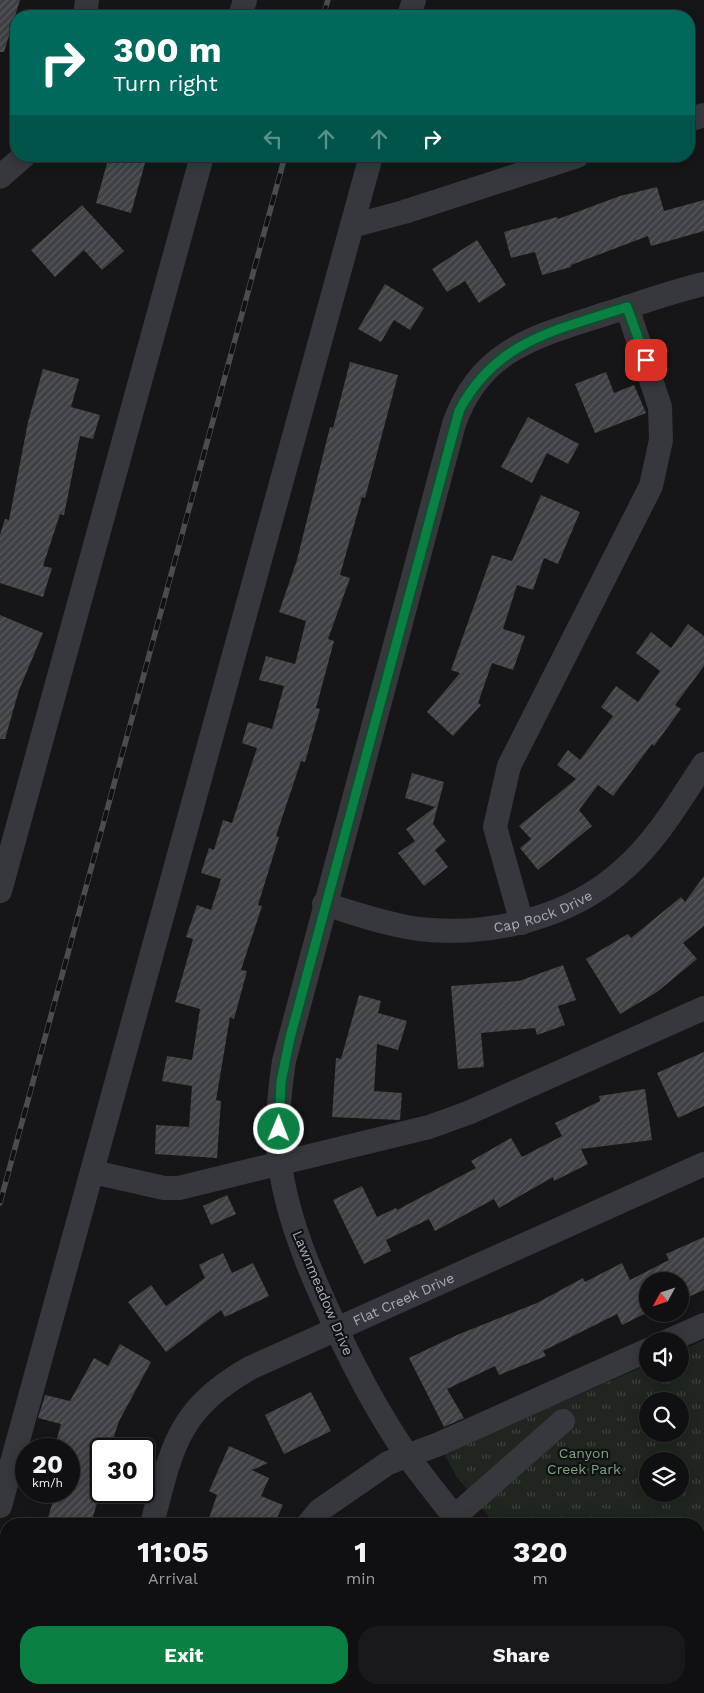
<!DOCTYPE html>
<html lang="en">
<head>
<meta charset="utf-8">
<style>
	:root { --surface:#101012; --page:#19191b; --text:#f1f3f6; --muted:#9c9d9f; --line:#303032; --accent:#0b8043 }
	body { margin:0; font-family:"Work Sans",sans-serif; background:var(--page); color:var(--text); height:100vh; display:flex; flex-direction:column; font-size:19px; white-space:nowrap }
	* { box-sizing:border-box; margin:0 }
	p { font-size:16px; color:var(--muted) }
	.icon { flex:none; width:28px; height:28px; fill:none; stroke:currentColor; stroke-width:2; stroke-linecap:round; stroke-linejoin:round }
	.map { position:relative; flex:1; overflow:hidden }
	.side { position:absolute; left:0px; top:1518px; width:705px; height:176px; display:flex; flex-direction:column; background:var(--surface); border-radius:20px 20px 0 0; box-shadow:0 2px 12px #0003,0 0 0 1px var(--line) }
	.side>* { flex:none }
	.hud { position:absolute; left:10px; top:10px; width:685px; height:152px; border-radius:20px; box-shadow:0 2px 12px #0003,0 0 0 1px var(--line); background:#00695c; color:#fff; overflow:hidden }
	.needle { width:32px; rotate:230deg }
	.tools { position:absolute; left:639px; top:1272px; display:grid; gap:10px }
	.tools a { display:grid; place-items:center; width:50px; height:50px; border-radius:50%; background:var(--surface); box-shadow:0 2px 12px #0003,0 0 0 1px var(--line); font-size:25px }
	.speed { position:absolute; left:15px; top:1438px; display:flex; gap:10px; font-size:25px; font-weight:700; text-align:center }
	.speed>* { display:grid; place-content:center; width:65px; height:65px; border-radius:50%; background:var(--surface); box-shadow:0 2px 12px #0003,0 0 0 1px var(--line); line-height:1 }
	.speed small { font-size:12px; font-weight:400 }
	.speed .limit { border:2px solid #111; border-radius:8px; background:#fff; color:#111 }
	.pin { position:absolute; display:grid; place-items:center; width:42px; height:42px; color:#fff; margin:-21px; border-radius:10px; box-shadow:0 2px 8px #0006 }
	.me { position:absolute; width:55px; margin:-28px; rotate:1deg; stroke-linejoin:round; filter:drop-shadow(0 0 4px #0008) }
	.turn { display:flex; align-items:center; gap:18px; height:105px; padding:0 20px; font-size:22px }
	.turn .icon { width:65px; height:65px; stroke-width:2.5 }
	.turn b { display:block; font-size:35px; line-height:42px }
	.lanes { display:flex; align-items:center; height:48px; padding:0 20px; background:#0003; justify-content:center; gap:25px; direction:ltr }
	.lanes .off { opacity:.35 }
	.eta { display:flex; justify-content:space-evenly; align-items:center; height:85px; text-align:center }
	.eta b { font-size:30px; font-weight:700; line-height:35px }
	.primary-button { display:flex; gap:10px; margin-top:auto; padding:10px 20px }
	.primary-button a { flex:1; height:58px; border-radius:20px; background:var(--accent); color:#fff; font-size:20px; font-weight:700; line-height:58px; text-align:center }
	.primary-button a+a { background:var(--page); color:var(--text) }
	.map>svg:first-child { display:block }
	.park { fill:url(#park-tufts); fill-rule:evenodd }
	.building { fill:url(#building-hatch) }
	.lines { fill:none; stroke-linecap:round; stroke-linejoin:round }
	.minor { stroke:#37383d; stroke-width:24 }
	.rail-casing { stroke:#4a4c52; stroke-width:5.5 }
	.rail { stroke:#111113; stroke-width:4; stroke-dasharray:11; stroke-linecap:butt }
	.route-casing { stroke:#07532c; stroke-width:12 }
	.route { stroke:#0b8043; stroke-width:9 }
	.labels { text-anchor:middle; stroke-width:4.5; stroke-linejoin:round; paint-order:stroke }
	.street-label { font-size:14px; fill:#a8adb8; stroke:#111113 }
	.park-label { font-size:14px; fill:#7fa381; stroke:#111113 }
</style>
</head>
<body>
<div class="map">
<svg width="704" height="1693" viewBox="0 0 704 1693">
	<defs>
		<pattern id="park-tufts" width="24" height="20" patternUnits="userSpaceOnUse" patternTransform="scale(1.25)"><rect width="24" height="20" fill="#1e261f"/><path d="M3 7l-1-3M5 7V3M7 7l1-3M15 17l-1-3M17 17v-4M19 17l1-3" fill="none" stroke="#3c433d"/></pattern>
		<pattern id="building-hatch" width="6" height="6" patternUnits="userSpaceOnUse" patternTransform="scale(1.25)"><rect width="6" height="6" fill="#404145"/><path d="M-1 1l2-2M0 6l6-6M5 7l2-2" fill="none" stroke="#595a5e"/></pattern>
	</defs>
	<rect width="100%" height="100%" fill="#161618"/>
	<path class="park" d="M704,1340V1693H633L628,1688H699V1524H495L456,1476L444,1453L647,1365L648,1374H680V1351ZM648,1401H680V1434H648ZM648,1461H680V1494H648Z"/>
	<g class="building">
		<path d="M0,0H20L4,52H0Z"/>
		<path d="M109,156H147L131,213L96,203Z"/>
		<path d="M657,187L664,211L704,200V231L651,246L648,236L571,265V267L542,275L535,252L511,258L504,232L557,217L558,219L620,196Z"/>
		<path d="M82,205L124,251L102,270L84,250L55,277L31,250Z"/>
		<path d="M477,240L506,285L479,303L465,281L447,292L432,269Z"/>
		<path d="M385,284L424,308L410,330L394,320L381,342L358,329Z"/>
		<path d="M350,362L398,375L365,498L362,497L340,575L350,578L328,639L334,641L316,708L320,709L305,762L301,761L276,836L279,837L258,905L262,906L241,970L247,971L234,1019L230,1017L216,1100L221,1101L217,1158L155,1154L156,1125L189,1127L192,1086L162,1081L167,1056L192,1060L200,1009L175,1002L193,939L186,937L197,905L211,910L221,879L201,873L209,848L214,850L223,820L232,823L257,748L242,743L248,722L272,729L284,686L259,680L266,656L295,664L306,621L279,612L297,560L330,427L333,428Z"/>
		<path d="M43,369L79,379L71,407L100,415L93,439L80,436L64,515L60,514L43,566L52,568L43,597L0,583V535L5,519L9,520L28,422Z"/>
		<path d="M606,372L614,393L634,385L646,413L595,433L575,384Z"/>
		<path d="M528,417L579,444L568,464L547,453L532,483L501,467Z"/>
		<path d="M541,495L580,512L558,564L544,558L533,590L517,585L503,629L525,636L513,670L492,663L478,703L481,705L453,736L427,712L460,673L451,670L492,555L512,561Z"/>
		<path d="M0,615L43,633L19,690L5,739H0Z"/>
		<path d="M688,624L704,636V666L675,705L681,709L654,746L652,744L613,796L598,785L579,810L592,826L538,870L520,848L531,839L519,826L576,779L557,765L568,750L580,760L613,716L601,707L616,686L638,702L660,671L636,653L651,632L671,648Z"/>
		<path d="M412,773L444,782L433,824L446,841L435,850L448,867L424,886L398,853L415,841L406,829L435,807L405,798Z"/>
		<path d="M704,876V926L683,943L697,959L657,992L620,1014L586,959L628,934L631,938L681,897L685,902Z"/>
		<path d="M563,965L576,1000L558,1006L565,1025L537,1035L535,1028L481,1033L484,1067L458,1069L451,986L519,981Z"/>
		<path d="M359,995L381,1001L378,1013L407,1021L398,1050L377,1044L374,1091L402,1093L400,1120L332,1117L336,1058L341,1059Z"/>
		<path d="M704,1052V1106L678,1118L657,1073Z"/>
		<path d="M645,1089L652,1140L581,1149L588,1164L554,1181L553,1177L499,1208L494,1199L435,1231L429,1219L386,1240L391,1251L364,1264L333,1200L362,1186L377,1217L396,1208L397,1210L476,1168L471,1161L511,1138L522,1157L562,1136L555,1123L600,1101L599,1096Z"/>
		<path d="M227,1195L236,1214L211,1225L203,1206Z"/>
		<path d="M704,1237V1290L686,1298L680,1281H648V1312L622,1325L617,1314L543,1351L546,1356L499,1375L495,1366L447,1389L464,1418L444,1427L409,1358L457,1335L537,1303L583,1278L585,1282L622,1263L630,1280L669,1260L666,1254Z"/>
		<path d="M223,1253L232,1273L253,1263L269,1296L225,1317L221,1310L166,1352L128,1302L151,1285L166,1306L205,1278L199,1265Z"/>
		<path d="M120,1344L151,1362L119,1421L110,1449H101V1489L91,1524H46L56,1491H69V1449H54L61,1424L38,1418L45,1395L70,1401L94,1358L108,1366Z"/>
		<path d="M311,1392L331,1431L284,1454L265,1415Z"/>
		<path d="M229,1446L268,1463L252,1470L269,1478L261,1496L283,1505L274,1524H207L217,1495L209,1491Z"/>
	</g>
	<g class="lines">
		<g class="minor">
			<path d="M85,16L87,0"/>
			<path d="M240,16L245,0"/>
			<path d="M409,16L414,0"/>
			<path d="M689,120L704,115"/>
			<path d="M0,177L24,156"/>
			<path d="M352,226L404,212L577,156"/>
			<path d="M0,891L202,156"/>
			<path id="s1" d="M324,904C355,913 387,925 419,929C490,937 571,918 624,869C657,840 680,800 704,764"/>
			<path d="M522,923L495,827L509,766L651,486L661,440L660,407L627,307"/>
			<path d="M93,1172L164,1188H179L429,1127L468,1113L704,1008"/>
			<path d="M668,1341L704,1325"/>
			<path d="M0,1506L371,156"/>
			<path d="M454,1517L563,1421"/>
			<path id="s2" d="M152,1524C172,1447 177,1410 250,1368L704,1164"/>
			<path d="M308,1524L320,1510L388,1463L439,1444L648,1350"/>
			<path d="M460,1524C443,1502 425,1480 409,1458C374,1408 346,1352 322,1297C303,1255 286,1210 280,1164C275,1131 279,1094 284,1061L454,424C480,349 537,336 605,314C638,304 670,292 704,284"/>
			<path d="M593,1688L597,1693"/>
			<path d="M109,1693L110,1688"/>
			<path d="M256,1693L258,1688"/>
			<path d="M400,1693L402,1688"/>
		</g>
		<defs>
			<g id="rail">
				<path d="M323,16L328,0"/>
				<path d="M0,1203L285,156"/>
			</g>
		</defs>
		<use href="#rail" class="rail-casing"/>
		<use href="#rail" class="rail"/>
	</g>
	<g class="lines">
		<defs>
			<path id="route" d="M279,1129L281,1082L290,1038L459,411C496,340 557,330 627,307L646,360"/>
		</defs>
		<use href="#route" class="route-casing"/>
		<use href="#route" class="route"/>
	</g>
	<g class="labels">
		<g class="street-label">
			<text dy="5" stroke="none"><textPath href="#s1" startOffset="225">Cap Rock Drive</textPath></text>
			<text transform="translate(323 1293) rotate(67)" y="5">Lawnmeadow Drive</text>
			<text dy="5" stroke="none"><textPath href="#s2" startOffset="360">Flat Creek Drive</textPath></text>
		</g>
		<g class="park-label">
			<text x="584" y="1458">Canyon<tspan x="584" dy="16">Creek Park</tspan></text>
		</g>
	</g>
</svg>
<div class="tools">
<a><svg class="needle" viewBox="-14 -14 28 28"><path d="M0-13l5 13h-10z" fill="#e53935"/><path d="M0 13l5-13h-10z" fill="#9c9d9f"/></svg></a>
<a><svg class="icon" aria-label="sound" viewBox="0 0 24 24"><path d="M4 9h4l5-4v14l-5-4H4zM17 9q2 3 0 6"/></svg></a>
<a><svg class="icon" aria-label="search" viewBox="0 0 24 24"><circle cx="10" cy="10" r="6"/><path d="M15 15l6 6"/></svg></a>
<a><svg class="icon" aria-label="layers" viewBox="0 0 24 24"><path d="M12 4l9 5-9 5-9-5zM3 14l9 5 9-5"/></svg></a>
</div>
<div class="speed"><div>20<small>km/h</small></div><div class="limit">30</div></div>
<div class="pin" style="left:646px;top:360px;background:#d93025"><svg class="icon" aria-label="arrive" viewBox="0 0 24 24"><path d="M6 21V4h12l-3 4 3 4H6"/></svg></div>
<svg class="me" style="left:279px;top:1129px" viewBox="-20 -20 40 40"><circle r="17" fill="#0b8043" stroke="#fff" stroke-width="3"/><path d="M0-11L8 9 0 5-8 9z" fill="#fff"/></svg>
<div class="hud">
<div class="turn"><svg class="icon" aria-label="right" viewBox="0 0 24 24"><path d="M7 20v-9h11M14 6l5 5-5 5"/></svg><div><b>300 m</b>Turn right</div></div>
<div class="lanes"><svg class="icon off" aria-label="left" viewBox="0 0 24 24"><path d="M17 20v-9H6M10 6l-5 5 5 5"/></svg><svg class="icon off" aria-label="ahead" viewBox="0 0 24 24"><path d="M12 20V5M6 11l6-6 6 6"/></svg><svg class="icon off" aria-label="ahead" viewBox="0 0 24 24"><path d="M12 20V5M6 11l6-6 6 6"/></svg><svg class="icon" aria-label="right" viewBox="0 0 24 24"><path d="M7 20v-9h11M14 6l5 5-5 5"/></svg></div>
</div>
<section class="side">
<div class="eta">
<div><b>11:05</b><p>Arrival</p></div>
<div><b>1</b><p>min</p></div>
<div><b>320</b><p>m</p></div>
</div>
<div class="primary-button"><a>Exit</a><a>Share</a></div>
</section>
</div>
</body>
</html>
